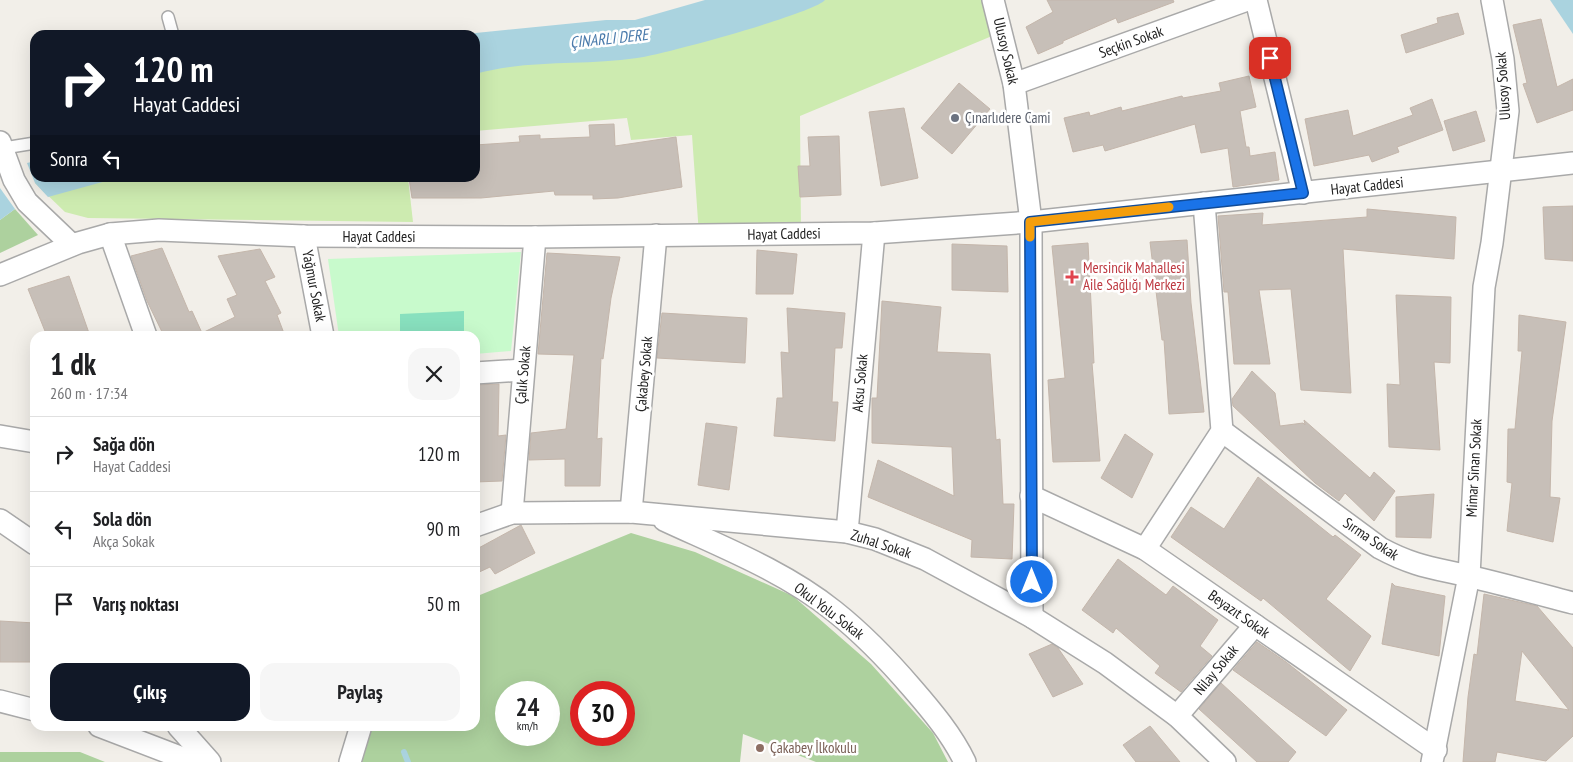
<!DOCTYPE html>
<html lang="tr">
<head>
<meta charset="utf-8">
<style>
	:root { --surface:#fff; --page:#f6f6f6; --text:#202124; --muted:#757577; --line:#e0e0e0; --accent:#111827 }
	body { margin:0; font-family:"PT Sans Narrow",sans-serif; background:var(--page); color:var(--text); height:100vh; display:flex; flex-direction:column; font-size:19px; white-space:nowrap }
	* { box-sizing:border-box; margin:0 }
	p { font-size:16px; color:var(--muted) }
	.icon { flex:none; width:28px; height:28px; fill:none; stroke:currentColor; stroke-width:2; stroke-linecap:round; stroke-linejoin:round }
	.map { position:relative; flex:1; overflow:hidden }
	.sheet { position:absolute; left:30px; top:331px; width:450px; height:400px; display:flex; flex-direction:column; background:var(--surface); border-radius:15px; box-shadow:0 5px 20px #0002 }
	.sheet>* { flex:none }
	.top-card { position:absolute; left:30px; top:30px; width:450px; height:152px; border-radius:15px; box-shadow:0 5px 20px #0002; background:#111827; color:#fff; overflow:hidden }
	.speed { position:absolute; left:495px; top:681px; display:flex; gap:10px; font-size:25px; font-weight:700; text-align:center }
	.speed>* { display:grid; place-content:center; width:65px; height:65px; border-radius:50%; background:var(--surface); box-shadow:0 5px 20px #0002; line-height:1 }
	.speed small { font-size:12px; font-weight:400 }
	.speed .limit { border:8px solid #d22; background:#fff; color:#111 }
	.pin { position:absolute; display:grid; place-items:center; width:42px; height:42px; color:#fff; margin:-21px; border-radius:10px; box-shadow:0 2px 8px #0006 }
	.me { position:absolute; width:55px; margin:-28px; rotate:0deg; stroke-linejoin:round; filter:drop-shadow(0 0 4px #0008) }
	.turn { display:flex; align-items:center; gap:18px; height:105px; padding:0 20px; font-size:22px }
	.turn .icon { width:65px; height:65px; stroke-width:2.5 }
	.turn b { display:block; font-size:35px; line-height:42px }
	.then { display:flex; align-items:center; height:48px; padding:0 20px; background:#0003; gap:10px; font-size:19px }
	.round { display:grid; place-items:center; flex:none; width:52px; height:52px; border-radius:15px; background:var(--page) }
	.summary { display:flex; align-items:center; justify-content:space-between; height:85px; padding:0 20px }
	h1 { font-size:30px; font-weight:800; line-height:38px }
	.action { display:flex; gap:10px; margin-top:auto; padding:10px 20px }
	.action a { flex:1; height:58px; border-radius:15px; background:var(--accent); color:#fff; font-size:20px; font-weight:800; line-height:58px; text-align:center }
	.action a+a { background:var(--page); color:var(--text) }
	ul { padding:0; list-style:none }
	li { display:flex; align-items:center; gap:15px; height:75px; padding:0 20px; border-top:1px solid var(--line) }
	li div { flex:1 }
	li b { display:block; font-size:19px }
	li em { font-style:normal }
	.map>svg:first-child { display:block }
	.grass { fill:#cdebb0 }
	.forest { fill:#add19e; fill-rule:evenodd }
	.park { fill:#c8facc }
	.pitch { fill:#88e0be }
	.water { fill:#aad3df }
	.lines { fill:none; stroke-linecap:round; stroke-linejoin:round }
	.stream { stroke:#aad3df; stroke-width:6 }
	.building { fill:#c7bfb8; stroke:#c4b6ab; fill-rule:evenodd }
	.lane-casing { stroke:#a9a9a9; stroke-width:14 }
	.street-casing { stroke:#a9a9a9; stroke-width:24 }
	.lane { stroke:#fff; stroke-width:11 }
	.street { stroke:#fff; stroke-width:21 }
	.route-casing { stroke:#114b97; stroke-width:12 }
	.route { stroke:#1a73e8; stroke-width:9 }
	.slow { stroke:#f59e0b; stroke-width:9 }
	.worship-dot { fill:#6b7280; stroke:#fff; stroke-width:2 }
	.health-dot { fill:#e0444e; stroke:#fff; stroke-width:2 }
	.education-dot { fill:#8d6e63; stroke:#fff; stroke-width:2 }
	.labels { text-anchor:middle; stroke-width:5; stroke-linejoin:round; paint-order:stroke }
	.street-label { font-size:15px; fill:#222; stroke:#fff }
	.worship-label { font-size:15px; fill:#5b616d; stroke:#fff; text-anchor:start }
	.health-label { font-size:15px; fill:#be3a42; stroke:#fff; text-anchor:start }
	.education-label { font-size:15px; fill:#785e54; stroke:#fff; text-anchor:start }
	.water-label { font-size:16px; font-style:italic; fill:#4a7aab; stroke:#fff }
</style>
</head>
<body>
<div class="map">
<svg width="1573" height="762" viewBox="0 0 1573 762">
	<rect width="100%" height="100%" fill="#f2efe9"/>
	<g class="grass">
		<path d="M770,0H982L992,36L800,116L801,234L699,235L692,135L631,140L627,118L475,131V56Z"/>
		<path d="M51,178H408L413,222L88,218L65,212L35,183Z"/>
	</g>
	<g class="forest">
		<path d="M15,209L38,235L0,253V220Z"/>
		<path d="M631,533L695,552L793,596L871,664L933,733L948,762H816L743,734L740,762H352L362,726H475V597ZM506,692H549V735H506ZM581,692H624V735H581Z"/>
		<path d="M0,752H80L105,762H0Z"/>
	</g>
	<path class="park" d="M521,252L511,351L475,354V336H339L328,259Z"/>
	<path class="pitch" d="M464,311V336H400V314Z"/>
	<g class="water">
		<path d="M705,0H825C815,13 662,55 637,58C583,66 528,59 475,74V35H456L606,20H635Z"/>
		<path d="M1550,0H1573V34Z"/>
		<path d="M35,161V178H117L48,197L35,183L27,163Z"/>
		<path d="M0,188L15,209L0,220Z"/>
	</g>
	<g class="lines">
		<path class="stream" d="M404,752L408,762"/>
	</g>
	<g class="building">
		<path d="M1047,0H1173L1174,2L1118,23L1116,18L1063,41V43L1038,54L1026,27L1053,12Z"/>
		<path d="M1458,13L1464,34L1406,53L1401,35L1438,23L1437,18Z"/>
		<path d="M1541,19L1557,87L1573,79V110L1537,123L1523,84L1527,83L1513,25Z"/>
		<path d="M1249,76L1256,107L1240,111L1246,147H1249L1250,156L1275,152L1279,180L1233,187L1228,148L1201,153L1195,124L1105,151L1103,145L1073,152L1064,118L1089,112L1090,116L1121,107L1122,111L1182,96L1183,98L1221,91L1219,83Z"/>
		<path d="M959,83L990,109L952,154L921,128Z"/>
		<path d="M1432,99L1443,130L1397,147L1399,152L1372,162L1369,155L1314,166L1305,119L1348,110L1353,136L1413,115L1410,108Z"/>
		<path d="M904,108L918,178L881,186L869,112Z"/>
		<path d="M1476,111L1485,141L1453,151L1444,121Z"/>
		<path d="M614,124L615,146L676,137L682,187L618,198L593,199V195H555L554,191L481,198H412L409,178H475V145L520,142L519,136L540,135V139L590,137L589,125Z"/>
		<path d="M839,136L841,195L800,197L798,166H810L808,137Z"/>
		<path d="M1573,206V261L1545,259L1543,207Z"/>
		<path d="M1367,209L1456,217L1454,259L1343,249L1351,393L1301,390L1291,289L1259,290L1270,364H1234L1228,292H1224L1218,216L1263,213L1262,225L1367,217Z"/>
		<path d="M1187,240L1191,303L1204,412L1169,414L1164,340H1162L1150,242Z"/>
		<path d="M1088,243L1094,363H1092L1100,461L1053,462L1048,380L1065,378L1052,246Z"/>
		<path d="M952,244L1007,246L1008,292L952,290Z"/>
		<path d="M162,248L189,312L192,311L202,333L235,317L227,299L237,295L218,256L260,249L275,277L265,281L281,313L277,315L285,336H164L147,301L131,256Z"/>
		<path d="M757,250L797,254L793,294H756Z"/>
		<path d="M547,253L620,257L611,298L603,359L601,358L597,439L602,438L600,486H565V459L529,460L531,433L566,429L574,355L538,354Z"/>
		<path d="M69,276L90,336H47L28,289Z"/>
		<path d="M1396,295L1451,297L1450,363L1434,362L1440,450L1389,447L1387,384L1400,385Z"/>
		<path d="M882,301L941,307L937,352L990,354L996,440L1000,439L1003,504H1014L1012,559L971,557L972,540L868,497L878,460L954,496L952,447L872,443V398H877Z"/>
		<path d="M787,308L845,313L842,348H835L832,402H838L835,441L774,436L777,398H783L781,352L789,353Z"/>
		<path d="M662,313L747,318L745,363L657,358Z"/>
		<path d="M1519,315L1566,322L1552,421L1550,497L1560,498L1553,542L1507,531L1512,483L1507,482L1508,429H1515L1522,351H1518Z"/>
		<path d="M1252,371L1275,393L1280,426L1303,423L1305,425L1304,420L1370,478L1374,472L1395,491L1374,521L1345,493L1339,501L1315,483L1233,406L1232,399Z"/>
		<path d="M499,384L498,436L506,435L502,481L475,482V385Z"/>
		<path d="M706,423L737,427L729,490L698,485Z"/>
		<path d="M1125,434L1153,454L1132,498L1101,478Z"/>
		<path d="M1258,477L1333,537L1335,535L1361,555L1326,599L1371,636L1350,671L1263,598L1261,601L1171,537L1191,507L1224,529Z"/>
		<path d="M1434,494L1431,538L1396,537V497Z"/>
		<path d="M521,525L535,553L495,574L490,567L475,574V550Z"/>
		<path d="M1118,559L1166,595L1173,586L1218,620L1200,646L1212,656L1181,692L1155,673L1160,666L1116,628L1113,633L1082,610Z"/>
		<path d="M1392,583L1395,586L1445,596L1439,656L1382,644Z"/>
		<path d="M1484,594L1537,606L1573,648V736L1546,761L1497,752L1495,762H1463L1468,697L1474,654L1477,655ZM1522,651L1569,710L1515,701Z"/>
		<path d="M0,621L35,623V662H0Z"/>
		<path d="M1257,642L1286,662L1347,710L1326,736L1233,670Z"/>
		<path d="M1052,644L1058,648L1083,684L1053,697L1029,654Z"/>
		<path d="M1221,683L1296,752L1288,762H1257L1199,709Z"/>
		<path d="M1150,726L1180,762H1136L1123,745Z"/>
	</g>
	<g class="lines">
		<defs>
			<g id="lane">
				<path d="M168,17L173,35"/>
				<path d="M4,148L35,143"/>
			</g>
			<g id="street">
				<path d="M993,0L1014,84L1031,222L1032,617"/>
				<path d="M1256,0L1303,193"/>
				<path d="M1014,84L1247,0"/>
				<path d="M0,142L14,180L27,202L72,245"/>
				<path d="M110,234L146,336"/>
				<path d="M304,236L323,336"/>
				<path d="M0,275L78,243L110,234L159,230L304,236L535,237L874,233L1031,222L1573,163"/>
				<path d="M475,373L523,370"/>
				<path d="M1222,431L1380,548C1415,567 1435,568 1472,577C1506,585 1539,594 1573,603"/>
				<path d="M0,436L35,442"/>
				<path d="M1031,496L1145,549L1436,750"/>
				<path d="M631,512L656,235"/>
				<path d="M512,513L535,237"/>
				<path d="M0,520L35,544"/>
				<path d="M664,520C722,547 784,571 834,611C863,634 888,660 912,688C932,711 952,735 965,762"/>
				<path d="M475,526L512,513L631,512L847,532L875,539L925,559L1032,617L1105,663L1177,716L1225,762"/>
				<path d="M847,532L874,233"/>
				<path d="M1145,549L1222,431L1204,203"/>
				<path d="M0,701L35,710"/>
				<path d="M1177,716L1255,625"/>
				<path d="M99,726L193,762"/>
				<path d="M178,726L210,762"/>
				<path d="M350,762L360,729L358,726"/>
				<path d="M1432,762L1469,576L1484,287L1492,243L1508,111L1503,59L1492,0"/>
			</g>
		</defs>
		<use href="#lane" class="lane-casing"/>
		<use href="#street" class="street-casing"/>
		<use href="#lane" class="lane"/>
		<use href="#street" class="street"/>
	</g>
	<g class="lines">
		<defs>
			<path id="route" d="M1032,582L1030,222L1303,193L1270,58"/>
		</defs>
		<use href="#route" class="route-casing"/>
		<use href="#route" class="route"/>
		<path class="slow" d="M1030,237V222L1169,207"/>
	</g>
	<circle class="worship-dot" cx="955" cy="118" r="5"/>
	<path class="health-dot" d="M1069.5 269.5h5v5h5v5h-5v5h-5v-5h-5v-5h5z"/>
	<circle class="education-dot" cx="760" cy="748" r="5"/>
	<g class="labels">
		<g class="street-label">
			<text transform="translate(1131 42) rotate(-20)" y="5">Seçkin Sokak</text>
			<text transform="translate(1006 51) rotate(77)" y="5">Ulusoy Sokak</text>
			<text transform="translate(1503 86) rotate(-94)" y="5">Ulusoy Sokak</text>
			<text transform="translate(1367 186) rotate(-6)" y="5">Hayat Caddesi</text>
			<text transform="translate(784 234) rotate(-1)" y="5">Hayat Caddesi</text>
			<text x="379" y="242">Hayat Caddesi</text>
			<text transform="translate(314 286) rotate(79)" y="5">Yağmur Sokak</text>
			<text transform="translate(644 374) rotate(-85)" y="5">Çakabey Sokak</text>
			<text transform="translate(523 375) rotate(-85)" y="5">Çalık Sokak</text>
			<text transform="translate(860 383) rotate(-85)" y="5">Aksu Sokak</text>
			<text transform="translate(1474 468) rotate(-87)" y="5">Mimar Sinan Sokak</text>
			<text transform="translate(1371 539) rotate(34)" y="5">Sırma Sokak</text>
			<text transform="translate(881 544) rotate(18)" y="5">Zuhal Sokak</text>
			<text transform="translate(829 611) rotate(37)" y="5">Okul Yolu Sokak</text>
			<text transform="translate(1239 614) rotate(35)" y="5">Beyazıt Sokak</text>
			<text transform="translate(1216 670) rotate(-50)" y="5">Nilay Sokak</text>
		</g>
		<g class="worship-label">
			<text x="965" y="123">Çınarlıdere Cami</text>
		</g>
		<g class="health-label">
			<text x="1083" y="273">Mersincik Mahallesi<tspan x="1083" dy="17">Aile Sağlığı Merkezi</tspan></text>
		</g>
		<g class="education-label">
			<text x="770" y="753">Çakabey İlkokulu</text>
		</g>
		<g class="water-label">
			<text transform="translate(609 38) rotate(-6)" y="6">ÇINARLI DERE</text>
		</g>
	</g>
</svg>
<div class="speed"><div>24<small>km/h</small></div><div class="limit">30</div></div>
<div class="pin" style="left:1270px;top:58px;background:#d93025"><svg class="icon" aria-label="arrive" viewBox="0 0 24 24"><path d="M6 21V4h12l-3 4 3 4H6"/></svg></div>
<svg class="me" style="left:1032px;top:582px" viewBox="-20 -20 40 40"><circle r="17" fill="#1a73e8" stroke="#fff" stroke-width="3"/><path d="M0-11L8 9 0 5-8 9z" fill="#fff"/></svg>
<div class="top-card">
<div class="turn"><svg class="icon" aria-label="right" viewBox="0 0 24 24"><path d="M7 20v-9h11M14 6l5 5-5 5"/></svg><div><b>120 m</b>Hayat Caddesi</div></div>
<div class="then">Sonra<svg class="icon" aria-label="left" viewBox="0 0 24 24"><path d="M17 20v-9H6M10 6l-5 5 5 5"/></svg></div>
</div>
<section class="sheet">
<div class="summary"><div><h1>1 dk</h1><p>260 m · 17:34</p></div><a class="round"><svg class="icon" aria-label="close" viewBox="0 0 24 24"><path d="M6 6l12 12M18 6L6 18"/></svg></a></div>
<ul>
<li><svg class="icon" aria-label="right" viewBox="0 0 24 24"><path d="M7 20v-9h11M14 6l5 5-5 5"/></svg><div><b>Sağa dön</b><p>Hayat Caddesi</p></div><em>120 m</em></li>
<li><svg class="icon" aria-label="left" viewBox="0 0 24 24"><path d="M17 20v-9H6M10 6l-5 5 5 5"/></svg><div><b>Sola dön</b><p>Akça Sokak</p></div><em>90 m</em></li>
<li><svg class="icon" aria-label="arrive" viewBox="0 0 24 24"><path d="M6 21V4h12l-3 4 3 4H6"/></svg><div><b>Varış noktası</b></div><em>50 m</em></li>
</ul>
<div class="action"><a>Çıkış</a><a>Paylaş</a></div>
</section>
</div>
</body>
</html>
